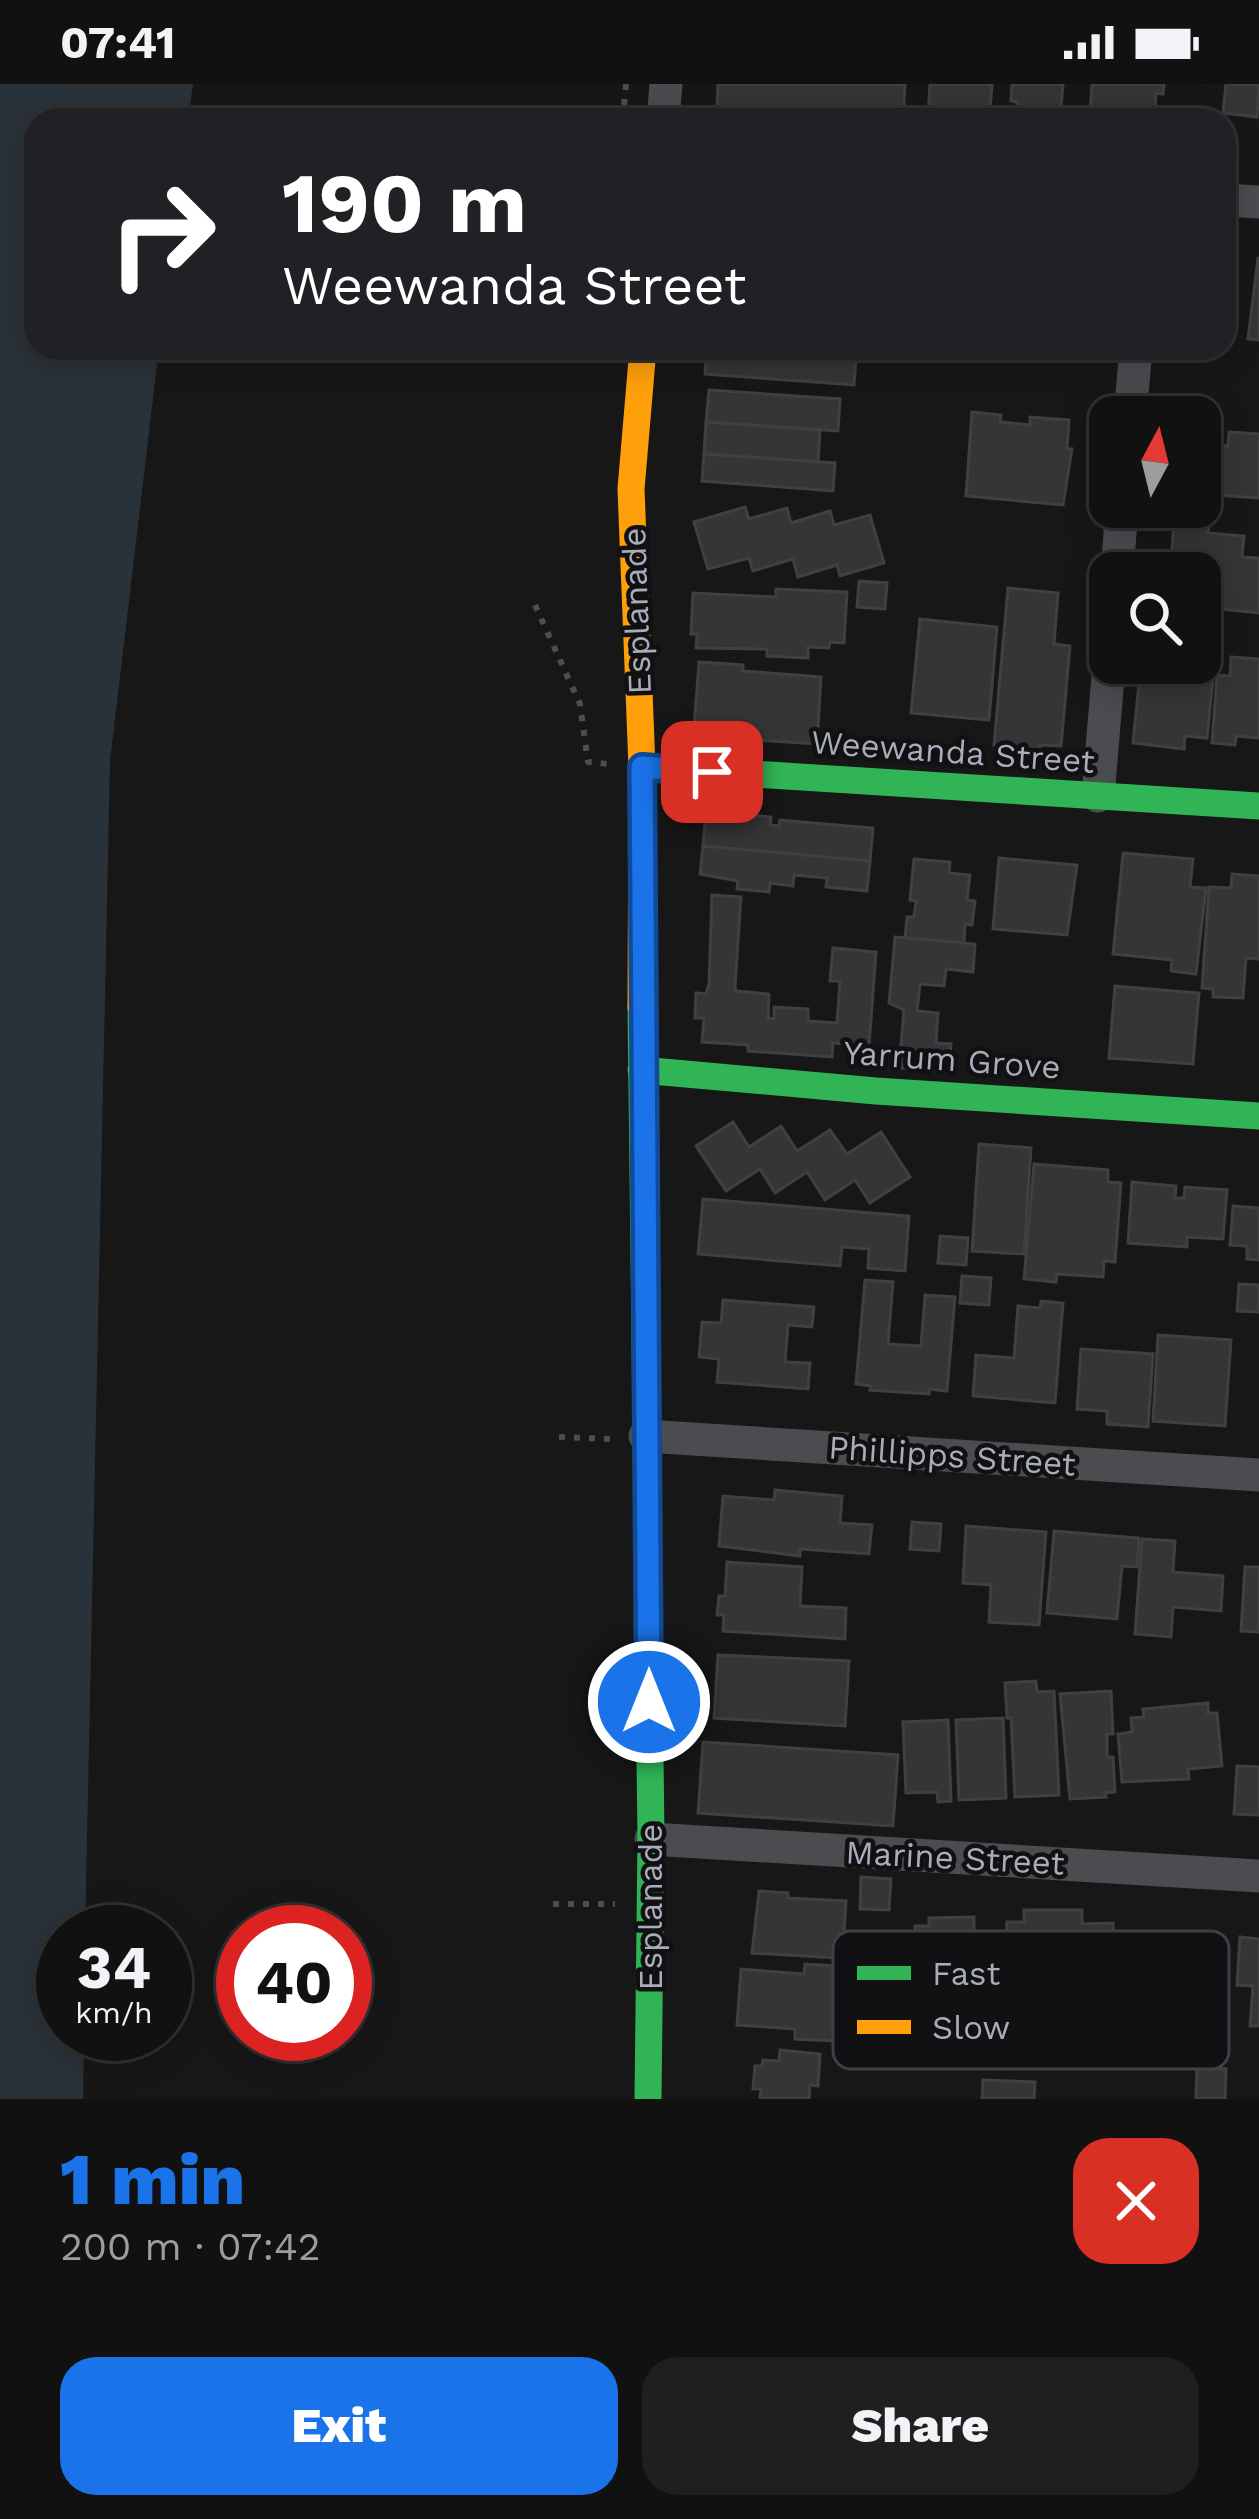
<!DOCTYPE html>
<html lang="en">
<head>
<meta charset="utf-8">
<style>
	:root { --surface:#111; --page:#1e1f1f; --text:#f1f3f6; --muted:#9c9d9f; --line:#303131; --accent:#1a73e8 }
	body { margin:0; font-family:"Work Sans",sans-serif; background:var(--page); color:var(--text); height:100vh; display:flex; flex-direction:column; font-size:45px; white-space:nowrap }
	* { box-sizing:border-box; margin:0 }
	p { font-size:39px; color:var(--muted) }
	.icon { flex:none; width:66px; height:66px; fill:none; stroke:currentColor; stroke-width:2; stroke-linecap:round; stroke-linejoin:round }
	.map { position:relative; height:2015px; overflow:hidden }
	.drawer { display:flex; flex-direction:column; background:var(--surface); flex:1 }
	.drawer>* { flex:none }
	.banner { position:absolute; left:24px; top:24px; width:1212px; height:252px; border-radius:36px; box-shadow:0 6px 30px #0003,0 0 0 3px var(--line); background:#202124; color:#fff; overflow:hidden }
	.needle { width:78px; rotate:7deg }
	.buttons { position:absolute; left:1089px; top:312px; display:grid; gap:24px }
	.buttons a { display:grid; place-items:center; width:132px; height:132px; border-radius:24px; background:var(--surface); box-shadow:0 6px 30px #0003,0 0 0 3px var(--line); font-size:60px }
	.speed { position:absolute; left:36px; top:1821px; display:flex; gap:24px; font-size:60px; font-weight:700; text-align:center }
	.speed>* { display:grid; place-content:center; width:156px; height:156px; border-radius:50%; background:var(--surface); box-shadow:0 6px 30px #0003,0 0 0 3px var(--line); line-height:1 }
	.speed small { font-size:30px; font-weight:400 }
	.speed .limit { border:18px solid #d22; background:#fff; color:#111 }
	.pin { position:absolute; display:grid; place-items:center; width:102px; height:102px; color:#fff; margin:-51px; border-radius:24px; box-shadow:0 6px 18px #0006 }
	.me { position:absolute; width:132px; margin:-66px; rotate:0deg; stroke-linejoin:round; filter:drop-shadow(0 0 9px #0008) }
	.turn { display:flex; align-items:center; gap:42px; height:252px; padding:0 60px; font-size:54px }
	.turn .icon { width:156px; height:156px; stroke-width:2.5 }
	.turn b { display:block; font-size:84px; line-height:102px }
	.round { display:grid; place-items:center; flex:none; width:126px; height:126px; border-radius:36px; background:var(--page) }
	.overview { display:flex; align-items:center; justify-content:space-between; height:204px; padding:0 60px }
	h1 { font-size:72px; font-weight:800; line-height:90px; color:var(--accent) }
	.primary-button { display:flex; gap:24px; margin-top:auto; padding:24px 60px }
	.primary-button a { flex:1; height:138px; border-radius:36px; background:var(--accent); color:#fff; font-size:48px; font-weight:800; line-height:138px; text-align:center }
	.primary-button a+a { background:var(--page); color:var(--text) }
	.status { display:flex; justify-content:space-between; align-items:center; height:84px; padding:0 60px; background:var(--surface); direction:ltr }
	.status svg { height:33px; fill:currentColor }
	.map>svg:first-child { display:block }
	.water { fill:#2a3239 }
	.building { fill:#353536; stroke:#3f4043; stroke-width:3 }
	.lines { fill:none; stroke-linecap:round; stroke-linejoin:round }
	.path { stroke:#4d4e52; stroke-width:6; stroke-dasharray:6 9; stroke-linecap:butt }
	.street { stroke:#4b4c50; stroke-width:33 }
	.fast { stroke:#30b455; stroke-width:27 }
	.slow { stroke:#ff9f0a; stroke-width:27 }
	.route-casing { stroke:#114b97; stroke-width:30 }
	.route { stroke:#1a73e8; stroke-width:21 }
	.labels { text-anchor:middle; stroke-width:9; stroke-linejoin:round; paint-order:stroke }
	.street-label { font-size:33px; fill:#a8adb8; stroke:#111113 }
	.key { fill:#111113; stroke:#3e4045; stroke-width:3 }
	.key-label { font-size:33px; fill:#a8adb8 }
</style>
</head>
<body>
<div class="status"><b>07:41</b><svg viewBox="0 0 49 12"><path d="M0 12V9h3v3zM5 12V6h3v6zM10 12V3h3v9zM15 12V0h3v12zM26 1h20v11H26zM47 4h2v5h-2z"/></svg></div>
<div class="map">
<svg width="1259" height="2015" viewBox="0 0 1259 2015">
	<rect width="100%" height="100%" fill="#171717"/>
	<path class="water" d="M0,0H193L188,36H36V264H159L110,677L85,1848H63V1950H84L83,2015H0Z"/>
	<g class="building">
		<path d="M718,0H905L903,36L717,23Z"/>
		<path d="M930,0H992L990,26L960,24L959,35L928,33Z"/>
		<path d="M1012,0H1063L1060,36H1016L1017,18L1011,17Z"/>
		<path d="M1092,0H1164L1163,10L1156,9L1154,36L1090,31Z"/>
		<path d="M1226,0H1259L1257,33L1223,29Z"/>
		<path d="M1258,174H1259V256L1248,255Z"/>
		<path d="M1224,182L1237,183L1231,253H1224Z"/>
		<path d="M707,264L856,275L854,301L705,290Z"/>
		<path d="M712,264H842L841,273Z"/>
		<path d="M709,306L840,315L838,347L706,338Z"/>
		<path d="M972,328L1001,331L1000,338L1030,341V333L1069,336L1067,365H1072L1063,421L966,412Z"/>
		<path d="M706,338L820,346L818,378L704,370Z"/>
		<path d="M1229,348L1259,350V414L1203,410L1200,359L1228,362Z"/>
		<path d="M704,370L835,379L833,407L702,397Z"/>
		<path d="M745,423L749,435L787,424L791,439L830,427L834,441L870,431L884,479L840,492L837,481L798,493L793,475L753,487L749,474L708,485L694,438Z"/>
		<path d="M1174,438L1209,441L1208,449L1244,452L1242,473L1259,474V529L1200,523V489H1170Z"/>
		<path d="M859,497L887,499L885,525L857,523Z"/>
		<path d="M1008,504L1058,509L1054,560L1070,562L1061,662L1040,661L1039,672L1020,670L1021,663L994,661Z"/>
		<path d="M776,505L847,508L844,559L830,558L829,564L808,563V574L767,572V565L696,564L697,550H691L693,509L776,513Z"/>
		<path d="M920,535L997,543L989,636L911,629Z"/>
		<path d="M1200,552L1217,554L1207,654L1185,652L1184,665L1133,659L1141,579H1200Z"/>
		<path d="M1231,573L1259,575V654L1236,652L1235,661L1212,659L1217,591L1230,592Z"/>
		<path d="M699,578L743,581V587L821,593L817,660L739,655L738,662L693,658Z"/>
		<path d="M706,727L771,733L770,741L779,742L780,736L873,744L870,777L703,762Z"/>
		<path d="M703,762L870,777L867,807L826,803L827,794L794,791L793,802L770,799L769,808L737,805L738,797L700,790Z"/>
		<path d="M1123,769L1193,775L1190,803L1206,804L1196,890L1171,887L1172,876L1113,870Z"/>
		<path d="M999,774L1077,781L1067,851L993,845Z"/>
		<path d="M914,775L950,778L949,789L970,791L967,816L975,817L972,841L965,840L964,859L905,854L907,833H914L916,817L910,816Z"/>
		<path d="M1232,790L1259,792V875L1246,874L1243,914L1213,913V905L1202,904L1209,803L1231,804Z"/>
		<path d="M712,811L741,813L735,902L736,907L769,910L768,934L774,935V923L808,925V937L837,939L840,897H830L833,864L876,868L869,962L833,959L832,973L748,967V961L702,958L704,934H695L696,909L706,910L709,900Z"/>
		<path d="M895,853L975,860L973,888L946,885L944,902L920,900L917,927L938,929L936,959L951,960L948,988L899,984L904,926L889,919Z"/>
		<path d="M1115,902L1199,909L1193,980L1109,974Z"/>
		<path d="M733,1038L749,1063L781,1042L797,1067L830,1046L847,1070L881,1048L910,1093L870,1119L855,1096L825,1116L807,1088L775,1109L760,1085L726,1107L696,1062Z"/>
		<path d="M979,1060L1031,1064L1024,1170L972,1167Z"/>
		<path d="M1034,1080L1108,1086V1098L1121,1099L1115,1178L1104,1177L1103,1193L1057,1190L1056,1198L1024,1195Z"/>
		<path d="M1132,1098L1176,1102L1175,1114H1184L1185,1103L1227,1106L1223,1155L1187,1153V1163L1128,1159Z"/>
		<path d="M703,1115L909,1132L905,1187L868,1184L869,1165L842,1163L840,1182L698,1170Z"/>
		<path d="M1233,1122L1259,1124V1176L1247,1175V1162L1230,1161Z"/>
		<path d="M940,1152L968,1154L966,1181L938,1179Z"/>
		<path d="M962,1192L991,1194L989,1221L960,1219Z"/>
		<path d="M865,1196L893,1198L888,1260L921,1262L925,1211L955,1213L947,1307L929,1305V1310L870,1306L871,1302L856,1300Z"/>
		<path d="M1239,1200L1259,1201V1228L1237,1227Z"/>
		<path d="M723,1216L814,1223L812,1243L788,1241L785,1278L810,1279L808,1305L717,1298L719,1275L699,1273L702,1238L721,1239Z"/>
		<path d="M1041,1217L1063,1219L1055,1319L973,1312L976,1271L1014,1274L1018,1222L1040,1224Z"/>
		<path d="M1158,1251L1231,1256L1225,1342L1153,1337Z"/>
		<path d="M1081,1265L1153,1270L1148,1343L1107,1340V1327L1077,1325Z"/>
		<path d="M775,1406L842,1412L840,1439L872,1441L869,1470L800,1465V1472L719,1462L723,1412L774,1416Z"/>
		<path d="M912,1438L941,1440L939,1467L910,1465Z"/>
		<path d="M966,1442L1046,1448L1039,1541L989,1538L991,1501L963,1499Z"/>
		<path d="M1054,1447L1139,1454L1137,1483L1122,1482L1117,1535L1047,1529Z"/>
		<path d="M1142,1455L1175,1457L1173,1488L1223,1492L1221,1527L1173,1523L1171,1553L1135,1550Z"/>
		<path d="M727,1478L802,1483L800,1522L846,1524L845,1555L723,1547L724,1531H717L719,1512H725Z"/>
		<path d="M1245,1483H1259V1548L1241,1547Z"/>
		<path d="M718,1571L849,1577L845,1642L714,1634Z"/>
		<path d="M1036,1597L1037,1608L1054,1607L1059,1711L1015,1713L1011,1634H1007L1005,1599Z"/>
		<path d="M1111,1607L1113,1650H1107V1673H1113L1115,1708L1105,1709L1106,1713L1070,1715L1060,1610Z"/>
		<path d="M1208,1619V1629H1217L1222,1682L1188,1685L1189,1695L1122,1698L1118,1650L1132,1648L1131,1634L1144,1633L1143,1625Z"/>
		<path d="M1003,1634L1006,1714L959,1716L956,1636Z"/>
		<path d="M948,1636L951,1717L938,1718L937,1708L906,1709L903,1638Z"/>
		<path d="M703,1658L898,1671L893,1742L698,1729Z"/>
		<path d="M1237,1682L1259,1683V1731L1234,1730Z"/>
		<path d="M861,1793L891,1795L889,1826L860,1825Z"/>
		<path d="M759,1807L788,1809V1814L846,1817L844,1850H839L837,1874L752,1869Z"/>
		<path d="M1024,1826H1082V1840L1113,1839V1905H1064L1065,1931H1045V1965L1009,1966L1008,1946L1025,1945V1891H1007V1838H1024Z"/>
		<path d="M974,1833V1849L991,1848L992,1891L907,1893V1849H915V1842H929V1834Z"/>
		<path d="M1240,1853L1259,1855V1942H1250L1253,1902L1237,1901Z"/>
		<path d="M805,1880L893,1886L891,1918L853,1915L851,1945L834,1944V1957L795,1955V1945L737,1941L741,1885L804,1890Z"/>
		<path d="M780,1966L820,1970L818,2002L810,2001L809,2015H760L761,2005H753L755,1982H762L763,1976L779,1977Z"/>
		<path d="M1197,1983L1226,1985L1225,2015H1196Z"/>
		<path d="M983,1996L1035,1998L1034,2015H982Z"/>
	</g>
	<g class="lines">
		<g class="path">
			<path d="M623,36L626,0"/>
			<path d="M535,521L580,620L588,678L608,680"/>
			<path d="M559,1353L612,1355"/>
			<path d="M553,1820H615"/>
		</g>
		<g class="street">
			<path d="M663,36L666,0"/>
			<path d="M1224,116L1259,118"/>
			<path d="M1130,333L1136,264"/>
			<path d="M1117,489L1122,423"/>
			<path d="M1098,712L1110,569"/>
			<path d="M645,1352L1259,1391"/>
			<path d="M651,1755L1259,1792"/>
		</g>
		<g class="fast">
			<path d="M642,683L1259,722"/>
			<path d="M641,922L651,1755L648,2015"/>
			<path d="M641,986L876,1007L1259,1032"/>
		</g>
		<path class="slow" d="M641,922L642,683L631,405L643,264"/>
	</g>
	<g class="lines">
		<defs>
			<path id="route" d="M649,1618L642,683L712,688"/>
		</defs>
		<use href="#route" class="route-casing"/>
		<use href="#route" class="route"/>
	</g>
	<g class="labels">
		<g class="street-label">
			<text transform="translate(636 527) rotate(-92)" y="12">Esplanade</text>
			<text transform="translate(953 667) rotate(4)" y="12">Weewanda Street</text>
			<text transform="translate(952 975) rotate(4)" y="12">Yarrum Grove</text>
			<text transform="translate(952 1371) rotate(4)" y="12">Phillipps Street</text>
			<text transform="translate(955 1773) rotate(3)" y="12">Marine Street</text>
			<text transform="translate(650 1823) rotate(-90)" y="12">Esplanade</text>
		</g>
	</g>
	<rect x="833" y="1847" width="396" height="138" rx="18" class="key"/>
	<rect x="857" y="1882" width="54" height="14" fill="#30b455"/>
	<rect x="857" y="1936" width="54" height="14" fill="#ff9f0a"/>
	<g class="key-label">
		<text x="932" y="1901">Fast</text>
		<text x="932" y="1955">Slow</text>
	</g>
</svg>
<div class="buttons">
<a><svg class="needle" viewBox="-14 -14 28 28"><path d="M0-13l5 13h-10z" fill="#e53935"/><path d="M0 13l5-13h-10z" fill="#9c9d9f"/></svg></a>
<a><svg class="icon" aria-label="search" viewBox="0 0 24 24"><circle cx="10" cy="10" r="6"/><path d="M15 15l6 6"/></svg></a>
</div>
<div class="speed"><div>34<small>km/h</small></div><div class="limit">40</div></div>
<div class="pin" style="left:712px;top:688px;background:#d93025"><svg class="icon" aria-label="arrive" viewBox="0 0 24 24"><path d="M6 21V4h12l-3 4 3 4H6"/></svg></div>
<svg class="me" style="left:649px;top:1618px" viewBox="-20 -20 40 40"><circle r="17" fill="#1a73e8" stroke="#fff" stroke-width="3"/><path d="M0-11L8 9 0 5-8 9z" fill="#fff"/></svg>
<div class="banner">
<div class="turn"><svg class="icon" aria-label="right" viewBox="0 0 24 24"><path d="M7 20v-9h11M14 6l5 5-5 5"/></svg><div><b>190 m</b>Weewanda Street</div></div>
</div>
</div>
<section class="drawer">
<div class="overview"><div><h1>1 min</h1><p>200 m · 07:42</p></div><a class="round" style="background:#d93025;color:#fff"><svg class="icon" aria-label="close" viewBox="0 0 24 24"><path d="M6 6l12 12M18 6L6 18"/></svg></a></div>
<div class="primary-button"><a>Exit</a><a>Share</a></div>
</section>
</body>
</html>
